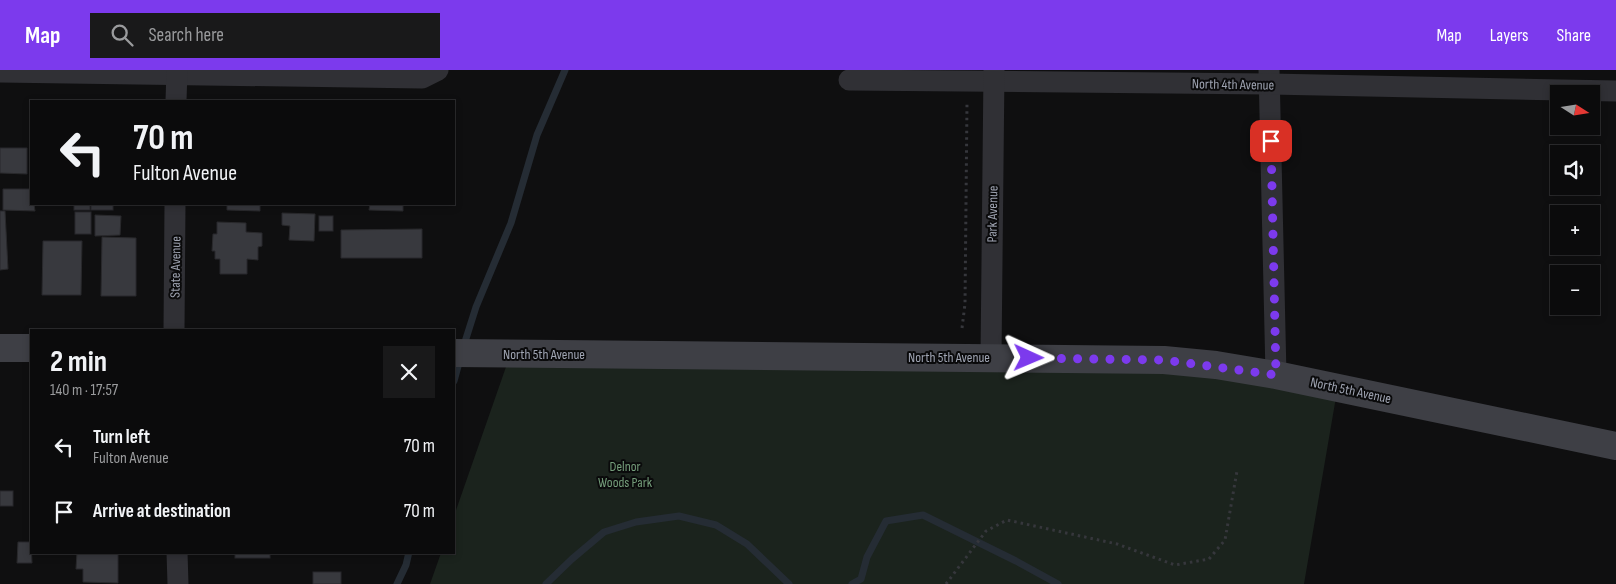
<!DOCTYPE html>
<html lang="en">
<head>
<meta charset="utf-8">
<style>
	:root { --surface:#0b0b0c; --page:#19191a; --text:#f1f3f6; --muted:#9a9b9d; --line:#2b2b2d; --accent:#7c3aed }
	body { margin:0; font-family:"Sofia Sans Condensed",sans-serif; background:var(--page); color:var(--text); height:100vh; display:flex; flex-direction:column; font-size:19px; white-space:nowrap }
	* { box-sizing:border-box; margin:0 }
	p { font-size:16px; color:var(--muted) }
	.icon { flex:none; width:28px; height:28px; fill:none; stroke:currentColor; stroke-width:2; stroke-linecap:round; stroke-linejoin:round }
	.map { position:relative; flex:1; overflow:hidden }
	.panel { position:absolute; left:30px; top:259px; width:425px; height:225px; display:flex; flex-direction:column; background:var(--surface); border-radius:0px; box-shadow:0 2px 8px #0003,0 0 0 1px var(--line) }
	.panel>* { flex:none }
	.banner { position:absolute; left:30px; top:30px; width:425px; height:105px; border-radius:0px; box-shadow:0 2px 8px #0003,0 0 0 1px var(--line); background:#0b0b0c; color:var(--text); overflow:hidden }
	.needle { width:32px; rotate:102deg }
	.controls { position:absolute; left:1550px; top:15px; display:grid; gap:10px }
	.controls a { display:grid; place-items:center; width:50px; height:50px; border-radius:0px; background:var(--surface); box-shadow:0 2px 8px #0003,0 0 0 1px var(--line); font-size:25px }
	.pin { position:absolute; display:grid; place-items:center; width:42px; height:42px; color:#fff; margin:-21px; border-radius:10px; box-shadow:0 2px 8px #0006 }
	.me { position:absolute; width:55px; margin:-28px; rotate:91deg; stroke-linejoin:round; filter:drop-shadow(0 0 4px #0008) }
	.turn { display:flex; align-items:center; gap:18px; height:105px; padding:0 20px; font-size:22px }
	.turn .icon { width:65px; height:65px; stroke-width:2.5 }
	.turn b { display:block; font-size:35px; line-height:42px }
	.round { display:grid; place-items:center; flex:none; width:52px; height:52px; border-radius:0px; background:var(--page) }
	.overview { display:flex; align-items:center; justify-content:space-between; height:85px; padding:0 20px }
	h1 { font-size:30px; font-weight:700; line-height:38px }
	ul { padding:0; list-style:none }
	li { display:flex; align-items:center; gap:15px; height:65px; padding:0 20px }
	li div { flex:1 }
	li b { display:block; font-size:19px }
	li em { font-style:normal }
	header { display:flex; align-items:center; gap:30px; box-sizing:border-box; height:70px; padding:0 25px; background:var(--accent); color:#fff }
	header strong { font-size:24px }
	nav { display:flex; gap:28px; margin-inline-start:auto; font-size:18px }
	.search { width:350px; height:45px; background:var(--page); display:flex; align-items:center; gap:12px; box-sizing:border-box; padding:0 18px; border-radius:0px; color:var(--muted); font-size:19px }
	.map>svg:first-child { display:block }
	.green { fill:#1b231d }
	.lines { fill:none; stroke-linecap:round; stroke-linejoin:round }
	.stream { stroke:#252c34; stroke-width:7 }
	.building { fill:#38393e; stroke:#29292c }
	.path { stroke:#36373c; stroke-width:3; stroke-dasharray:2.5 4; stroke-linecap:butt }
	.street { stroke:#303035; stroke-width:21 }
	.secondary { stroke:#3e3f45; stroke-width:28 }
	.route { stroke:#7c3aed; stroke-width:9; stroke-dasharray:0 16.2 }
	.labels { text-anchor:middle; stroke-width:4; stroke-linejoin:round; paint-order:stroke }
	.street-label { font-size:14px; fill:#9fa4b2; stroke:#0a0a0b }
	.park-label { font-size:14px; fill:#759e7b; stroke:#0a0a0b }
</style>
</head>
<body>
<header>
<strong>Map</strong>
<div class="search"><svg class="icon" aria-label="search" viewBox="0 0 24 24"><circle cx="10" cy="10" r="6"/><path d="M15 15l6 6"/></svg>Search here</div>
<nav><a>Map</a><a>Layers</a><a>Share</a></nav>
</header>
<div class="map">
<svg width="1616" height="514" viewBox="0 0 1616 514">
	<rect width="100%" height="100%" fill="#0f0f10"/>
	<path class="green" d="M507,294L1163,298L1336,327L1304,514H430L441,483L454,482V446Z"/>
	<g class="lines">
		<g class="stream">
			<path d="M463,278L476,237L511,153L537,65L565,0"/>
			<path d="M454,311L460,289"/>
			<path d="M397,514L406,495L409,482"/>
			<path d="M546,514L572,489L604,462L636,452L679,446L716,455L747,474L789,514"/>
			<path d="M852,514L861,509L867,487L886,451L923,445L1016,491L1058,514"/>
		</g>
	</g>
	<g class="building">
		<path d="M0,78H27V104L0,103Z"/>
		<path d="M3,119H31V134H34L35,141L3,140Z"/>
		<rect x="74" y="134" width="16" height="6"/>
		<rect x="91" y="134" width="22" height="6"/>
		<path d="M227,134H260V141L227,140Z"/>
		<path d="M370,134H403V141L369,140Z"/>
		<path d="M0,141H5L8,199L0,200Z"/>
		<rect x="75" y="142" width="16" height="22"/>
		<path d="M282,143L315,144L314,171L289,170L290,156L282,155Z"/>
		<path d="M95,145L121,146L120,165L95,166Z"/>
		<rect x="319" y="146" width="14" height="15"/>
		<path d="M217,152L246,153V162L262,163V176L258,177V190L247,189V204H220V189H215V181H212L213,164H217Z"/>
		<path d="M422,159V188H341V160Z"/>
		<path d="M102,167L136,168V226H101Z"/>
		<path d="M43,171H82L81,225H42Z"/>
		<rect x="0" y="421" width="13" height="15"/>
		<path d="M18,472H31L32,493H17Z"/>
		<path d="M77,482H118V513L83,512V499H76Z"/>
		<rect x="235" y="482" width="35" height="6"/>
		<rect x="313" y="502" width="28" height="12"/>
	</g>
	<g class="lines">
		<g class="path">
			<path d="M962,258L965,234L967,33"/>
			<path d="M946,514L986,461L1007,450L1117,474L1175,495L1209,489L1225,470L1237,401"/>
		</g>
		<g class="street">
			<path d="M1269,0L1276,305"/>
			<path d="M0,2L422,8L438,0"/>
			<path d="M849,10L1269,14L1616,21"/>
			<path d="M176,31L177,0"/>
			<path d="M174,260L175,134"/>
			<path d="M991,287L994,0"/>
			<path d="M177,482L178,514"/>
		</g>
		<g class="secondary">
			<path d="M0,278H31"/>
			<path d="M454,283L1164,290L1216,295L1276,305L1616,376"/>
		</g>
	</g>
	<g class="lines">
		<path class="route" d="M1029,288L1164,290L1276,305L1271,71"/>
	</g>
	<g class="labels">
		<g class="street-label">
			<text transform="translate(1233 14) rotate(1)" y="5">North 4th Avenue</text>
			<text transform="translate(992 144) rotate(-89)" y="5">Park Avenue</text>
			<text transform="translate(175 197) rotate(-89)" y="5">State Avenue</text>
			<text x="544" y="289">North 5th Avenue</text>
			<text x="949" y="292">North 5th Avenue</text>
			<text transform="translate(1351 320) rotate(12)" y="5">North 5th Avenue</text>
		</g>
		<g class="park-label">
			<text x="625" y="401">Delnor<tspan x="625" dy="16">Woods Park</tspan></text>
		</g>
	</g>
</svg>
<div class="controls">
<a><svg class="needle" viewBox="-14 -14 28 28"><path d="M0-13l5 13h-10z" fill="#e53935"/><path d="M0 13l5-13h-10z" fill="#9a9b9d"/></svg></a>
<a><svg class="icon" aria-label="sound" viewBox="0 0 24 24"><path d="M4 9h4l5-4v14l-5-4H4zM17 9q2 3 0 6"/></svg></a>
<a>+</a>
<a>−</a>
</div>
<div class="pin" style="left:1271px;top:71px;background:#d93025"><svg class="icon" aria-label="arrive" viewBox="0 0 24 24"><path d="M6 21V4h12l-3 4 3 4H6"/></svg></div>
<svg class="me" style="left:1029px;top:288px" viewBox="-20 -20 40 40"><path d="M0-17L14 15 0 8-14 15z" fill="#7c3aed" stroke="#fff" stroke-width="4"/></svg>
<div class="banner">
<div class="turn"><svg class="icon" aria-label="left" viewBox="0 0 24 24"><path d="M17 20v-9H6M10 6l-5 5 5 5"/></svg><div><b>70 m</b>Fulton Avenue</div></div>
</div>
<section class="panel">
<div class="overview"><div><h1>2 min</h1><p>140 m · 17:57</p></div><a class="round"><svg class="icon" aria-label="close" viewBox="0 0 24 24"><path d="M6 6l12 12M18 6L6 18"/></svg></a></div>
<ul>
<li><svg class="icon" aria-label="left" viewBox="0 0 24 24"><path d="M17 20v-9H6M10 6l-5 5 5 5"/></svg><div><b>Turn left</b><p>Fulton Avenue</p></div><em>70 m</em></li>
<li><svg class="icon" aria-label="arrive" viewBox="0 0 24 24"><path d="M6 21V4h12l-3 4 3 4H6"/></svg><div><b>Arrive at destination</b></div><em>70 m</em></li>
</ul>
</section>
</div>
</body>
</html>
